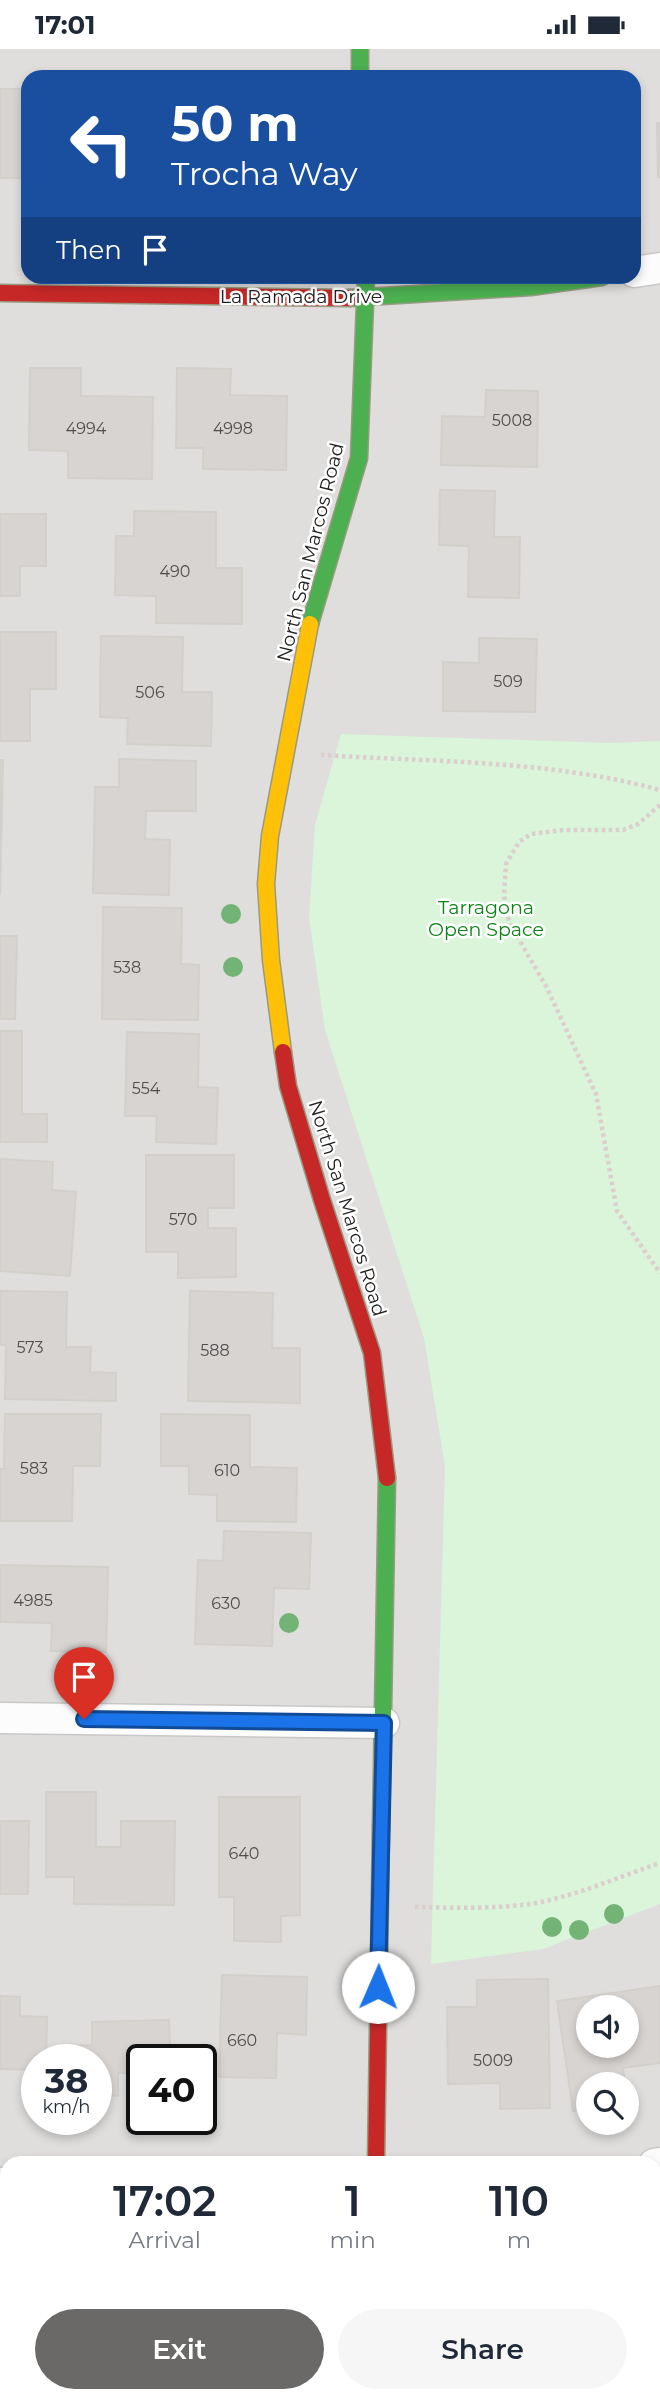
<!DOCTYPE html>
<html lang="en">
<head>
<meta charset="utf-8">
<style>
	:root { --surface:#fff; --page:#f6f6f7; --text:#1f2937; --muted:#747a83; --accent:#6a6968 }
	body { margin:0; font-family:Montserrat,sans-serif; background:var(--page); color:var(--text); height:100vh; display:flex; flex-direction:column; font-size:26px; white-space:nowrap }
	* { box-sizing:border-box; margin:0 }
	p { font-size:23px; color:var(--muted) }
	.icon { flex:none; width:38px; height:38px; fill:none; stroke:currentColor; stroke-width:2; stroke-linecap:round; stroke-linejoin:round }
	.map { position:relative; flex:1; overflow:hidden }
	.sheet { position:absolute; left:0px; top:2107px; width:662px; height:247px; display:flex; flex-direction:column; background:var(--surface); border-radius:21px 21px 0 0; box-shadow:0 4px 10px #0003 }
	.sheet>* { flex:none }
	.top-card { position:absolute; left:21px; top:21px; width:620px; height:214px; border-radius:21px; box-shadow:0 4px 10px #0003; background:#1a4fa0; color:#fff; overflow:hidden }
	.tools { position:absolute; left:576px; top:1946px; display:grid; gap:14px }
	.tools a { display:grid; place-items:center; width:63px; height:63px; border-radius:50%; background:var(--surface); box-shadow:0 4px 10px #0003; font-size:35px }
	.speed { position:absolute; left:21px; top:1995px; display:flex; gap:14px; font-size:35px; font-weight:700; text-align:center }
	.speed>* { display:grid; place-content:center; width:91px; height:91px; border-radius:50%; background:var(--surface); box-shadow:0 4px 10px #0003; line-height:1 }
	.speed small { font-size:18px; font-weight:400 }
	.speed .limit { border:4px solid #111; border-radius:10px; background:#fff; color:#111 }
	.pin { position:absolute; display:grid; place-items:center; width:60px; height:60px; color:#fff; margin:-72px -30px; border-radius:50% 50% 50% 0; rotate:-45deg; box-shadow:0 0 7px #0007 }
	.pin .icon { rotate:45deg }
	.me { position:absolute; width:77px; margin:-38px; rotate:1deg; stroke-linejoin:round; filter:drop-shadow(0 0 5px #0008) }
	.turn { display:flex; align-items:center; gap:24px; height:147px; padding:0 35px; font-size:32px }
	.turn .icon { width:91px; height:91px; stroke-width:2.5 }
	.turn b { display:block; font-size:49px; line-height:60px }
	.then { display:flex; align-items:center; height:66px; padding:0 35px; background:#0003; gap:14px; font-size:26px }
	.eta { display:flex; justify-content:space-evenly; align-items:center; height:119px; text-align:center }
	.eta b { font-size:42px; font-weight:600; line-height:49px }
	.cta { display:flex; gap:14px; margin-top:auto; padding:14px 35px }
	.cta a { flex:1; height:80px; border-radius:42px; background:var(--accent); color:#fff; font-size:28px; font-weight:600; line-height:80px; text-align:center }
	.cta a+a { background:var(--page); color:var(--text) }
	.status { display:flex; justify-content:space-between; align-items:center; height:49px; padding:0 35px; background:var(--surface); direction:ltr }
	.status svg { height:19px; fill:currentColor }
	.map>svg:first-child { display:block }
	.residential { fill:#dfdedc; fill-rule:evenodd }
	.park { fill:#daf5da }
	.building { fill:#d7d4d2; stroke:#d3d0cc; stroke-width:2; fill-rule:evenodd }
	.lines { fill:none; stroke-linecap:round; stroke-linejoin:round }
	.street-casing { stroke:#c9c8c7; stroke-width:33 }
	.fast-casing { stroke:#999a82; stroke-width:19 }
	.slow-casing { stroke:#999a82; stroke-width:19 }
	.jam-casing { stroke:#999a82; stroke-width:19 }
	.path { stroke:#dccecd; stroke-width:4.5; stroke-dasharray:3.5 3.5; stroke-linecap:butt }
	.street { stroke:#fdfcfc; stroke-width:30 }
	.fast { stroke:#4caf50; stroke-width:16 }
	.slow { stroke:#ffc107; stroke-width:16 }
	.jam { stroke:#c62828; stroke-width:16 }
	.tree { fill:#73b476 }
	.route-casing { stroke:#114b97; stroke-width:18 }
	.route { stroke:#1a73e8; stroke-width:12 }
	.labels { text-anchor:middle; stroke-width:5; stroke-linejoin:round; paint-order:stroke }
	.number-label { font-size:16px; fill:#4f4e4e }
	.street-label { font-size:19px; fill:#222; stroke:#fff }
	.park-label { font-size:19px; fill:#0c8416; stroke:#fff }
</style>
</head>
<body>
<div class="status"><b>17:01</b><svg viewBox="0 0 49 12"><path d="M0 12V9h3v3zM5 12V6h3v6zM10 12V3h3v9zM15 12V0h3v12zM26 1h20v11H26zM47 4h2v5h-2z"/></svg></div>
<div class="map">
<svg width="660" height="2353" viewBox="0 0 660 2353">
	<rect width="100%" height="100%" fill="#f0eeeb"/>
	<path class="residential" d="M0,0H660V2353H0ZM28,28H634V228H28ZM588,1958H626V1997H588ZM37,2011H96V2070H37ZM142,2011H201V2070H142ZM588,2035H626V2074H588ZM7,2114H654V2347H7Z"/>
	<path class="park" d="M341,685L611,694L660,692V1855L543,1900L431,1915L445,1417L424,1289L325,981L309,868L315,776Z"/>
	<g class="building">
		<rect x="634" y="34" width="3" height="69"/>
		<rect x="0" y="40" width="28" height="89"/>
		<path d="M657,74H660V128H658Z"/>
		<path d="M30,319H81V347L153,348L152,430L68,429V402L29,401Z"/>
		<path d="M177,319L231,320L230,346L287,347L286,421L203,420V399H176Z"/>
		<path d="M486,341L538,342L537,418L441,416L442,367L485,368Z"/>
		<path d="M440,441L495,442L494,488H520L519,549L468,548L469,497L439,496Z"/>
		<path d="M134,462L216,463V519H242V575L156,574V547L115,546L116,487H134Z"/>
		<path d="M0,465H46V517H20V547H0Z"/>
		<path d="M0,583H56V640H30V692H0Z"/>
		<path d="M101,587L183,588L182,643H212L211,697L127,695L128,669L100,668Z"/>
		<path d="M479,589L537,590L535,663L443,662V613L479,614Z"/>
		<path d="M119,710L196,712V762H146L145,790L170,791L169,846L93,844L95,738H119Z"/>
		<path d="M0,711H3L0,846Z"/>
		<path d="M103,858L182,859L181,915L199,916L198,971L102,970Z"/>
		<path d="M0,887H17L15,970H0Z"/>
		<path d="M0,982H22V1065H47V1093H0Z"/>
		<path d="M127,983L199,985L198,1038L218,1039L216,1095L156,1093L157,1067H125Z"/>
		<path d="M146,1106H234V1159H208V1179H236V1228L178,1229V1203H146Z"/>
		<path d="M0,1110L53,1113L52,1141L76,1143L70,1227L0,1222Z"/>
		<path d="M0,1242L67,1243L66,1298H91L90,1323L116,1324V1352L5,1350L6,1296H0Z"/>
		<path d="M190,1242L273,1244L272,1299H300V1354L188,1352Z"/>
		<path d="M5,1365H101L100,1417H73L72,1472H0V1420H4Z"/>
		<path d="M161,1365L250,1366V1418L297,1419L296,1473L217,1472V1446L189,1445V1417H161Z"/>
		<path d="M224,1482L311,1484L309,1540L274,1539L272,1597L195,1595L198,1511L223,1512Z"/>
		<path d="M0,1516L108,1518L106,1603L51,1602L52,1574L0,1573Z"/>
		<path d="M46,1743H96V1798H121V1772H175L174,1856L74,1855V1828H46Z"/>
		<path d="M219,1748H300V1866L281,1867V1893L234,1892V1848H219Z"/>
		<path d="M0,1772H29L28,1845H0Z"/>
		<path d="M222,1926L307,1928L306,1986L277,1984L276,2029L219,2028Z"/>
		<path d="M548,1930L550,2059L500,2060V2034L448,2035L447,1958H477V1931Z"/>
		<path d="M660,1937V2014L623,2019L625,2035H588V2059L573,2062L557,1952ZM588,1958H626V1997H588Z"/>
		<path d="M0,1947L20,1948V1967L47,1968L46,2011H37V2021L0,2020Z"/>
		<path d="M169,1971L170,1998H179L180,2011H142V2024H118V2047H96V2011H63L62,1997L92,1996V1973Z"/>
		<path d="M660,2218V2286L654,2287V2219Z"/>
		<path d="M0,2250H7V2347H21V2353H0Z"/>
		<path d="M165,2347H291L290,2353H165Z"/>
		<path d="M444,2351L557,2353H444Z"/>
	</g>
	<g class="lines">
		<defs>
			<g id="street">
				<path d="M634,223L660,219"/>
				<path d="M0,1669L384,1674"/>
				<path d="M654,2115L660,2114"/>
				<path d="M0,2134H7"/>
			</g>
			<g id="fast">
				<path d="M360,0V28"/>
				<path d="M350,249L531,238L602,228"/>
				<path d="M310,575L359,409L366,228"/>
				<path d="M381,1777L387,1429"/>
				<path d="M369,2353L370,2347"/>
			</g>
			<path id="slow" d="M283,1003L271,911L266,835L270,787L310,575"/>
			<g id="jam">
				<path d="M0,244L350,249"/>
				<path d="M283,1003L288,1037L322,1151L372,1304L387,1429"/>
				<path d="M376,2114L381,1777"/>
			</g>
		</defs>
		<use href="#street" class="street-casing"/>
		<use href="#fast" class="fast-casing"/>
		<use href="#slow" class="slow-casing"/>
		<use href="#jam" class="jam-casing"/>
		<g class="path">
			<path d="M321,706C434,713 550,711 660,741"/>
			<path d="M660,756L638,775L623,781H563L531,785L519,793L506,815L504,847L509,873L547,939L596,1045L617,1162L660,1224"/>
			<path d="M415,1858C453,1859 492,1860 530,1855C574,1848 618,1828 660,1814"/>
		</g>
		<use href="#street" class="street"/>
		<use href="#fast" class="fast"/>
		<use href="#slow" class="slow"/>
		<use href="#jam" class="jam"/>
	</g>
	<g class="tree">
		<circle cx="231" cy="865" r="10"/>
		<circle cx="233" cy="918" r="10"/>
		<circle cx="289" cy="1574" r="10"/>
		<circle cx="614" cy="1865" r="10"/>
		<circle cx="552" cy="1878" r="10"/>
		<circle cx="579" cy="1881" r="10"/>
	</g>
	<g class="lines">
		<defs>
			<path id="route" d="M84,1670L384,1674L378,1938"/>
		</defs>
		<use href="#route" class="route-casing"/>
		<use href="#route" class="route"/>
	</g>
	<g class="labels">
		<g class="number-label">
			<text x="512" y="377">5008</text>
			<text x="86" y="385">4994</text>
			<text x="233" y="385">4998</text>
			<text x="175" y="528">490</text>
			<text x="508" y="638">509</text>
			<text x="150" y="649">506</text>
			<text x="127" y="924">538</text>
			<text x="146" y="1045">554</text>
			<text x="183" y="1176">570</text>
			<text x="30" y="1304">573</text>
			<text x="215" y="1307">588</text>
			<text x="34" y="1425">583</text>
			<text x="227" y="1427">610</text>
			<text x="33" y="1557">4985</text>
			<text x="226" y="1560">630</text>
			<text x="244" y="1810">640</text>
			<text x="242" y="1997">660</text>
			<text x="493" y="2017">5009</text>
		</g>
		<g class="street-label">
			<text x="301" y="254">La Ramada Drive</text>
			<text transform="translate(310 503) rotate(-76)" y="7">North San Marcos Road</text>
			<text transform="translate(348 1159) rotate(73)" y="7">North San Marcos Road</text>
		</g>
		<g class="park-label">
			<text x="486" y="865">Tarragona<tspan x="486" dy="22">Open Space</tspan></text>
		</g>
	</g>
</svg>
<div class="tools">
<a><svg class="icon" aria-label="sound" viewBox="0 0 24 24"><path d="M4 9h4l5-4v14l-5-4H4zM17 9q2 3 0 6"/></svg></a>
<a><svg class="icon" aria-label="search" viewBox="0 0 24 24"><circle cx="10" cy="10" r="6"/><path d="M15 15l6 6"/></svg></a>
</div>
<div class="speed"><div>38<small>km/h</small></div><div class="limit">40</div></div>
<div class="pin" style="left:84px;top:1670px;background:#d93025"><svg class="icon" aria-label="arrive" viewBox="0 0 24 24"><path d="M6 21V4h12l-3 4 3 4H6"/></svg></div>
<svg class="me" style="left:378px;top:1938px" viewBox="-20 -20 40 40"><circle r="19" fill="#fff"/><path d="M0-13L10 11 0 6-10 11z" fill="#1a73e8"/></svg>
<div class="top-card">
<div class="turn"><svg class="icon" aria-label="left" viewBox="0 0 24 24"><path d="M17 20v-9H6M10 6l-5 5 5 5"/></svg><div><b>50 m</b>Trocha Way</div></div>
<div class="then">Then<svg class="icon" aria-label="arrive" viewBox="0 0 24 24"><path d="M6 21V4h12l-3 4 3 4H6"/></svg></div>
</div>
<section class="sheet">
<div class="eta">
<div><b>17:02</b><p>Arrival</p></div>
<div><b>1</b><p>min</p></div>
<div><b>110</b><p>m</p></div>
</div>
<div class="cta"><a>Exit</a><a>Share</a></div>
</section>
</div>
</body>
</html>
